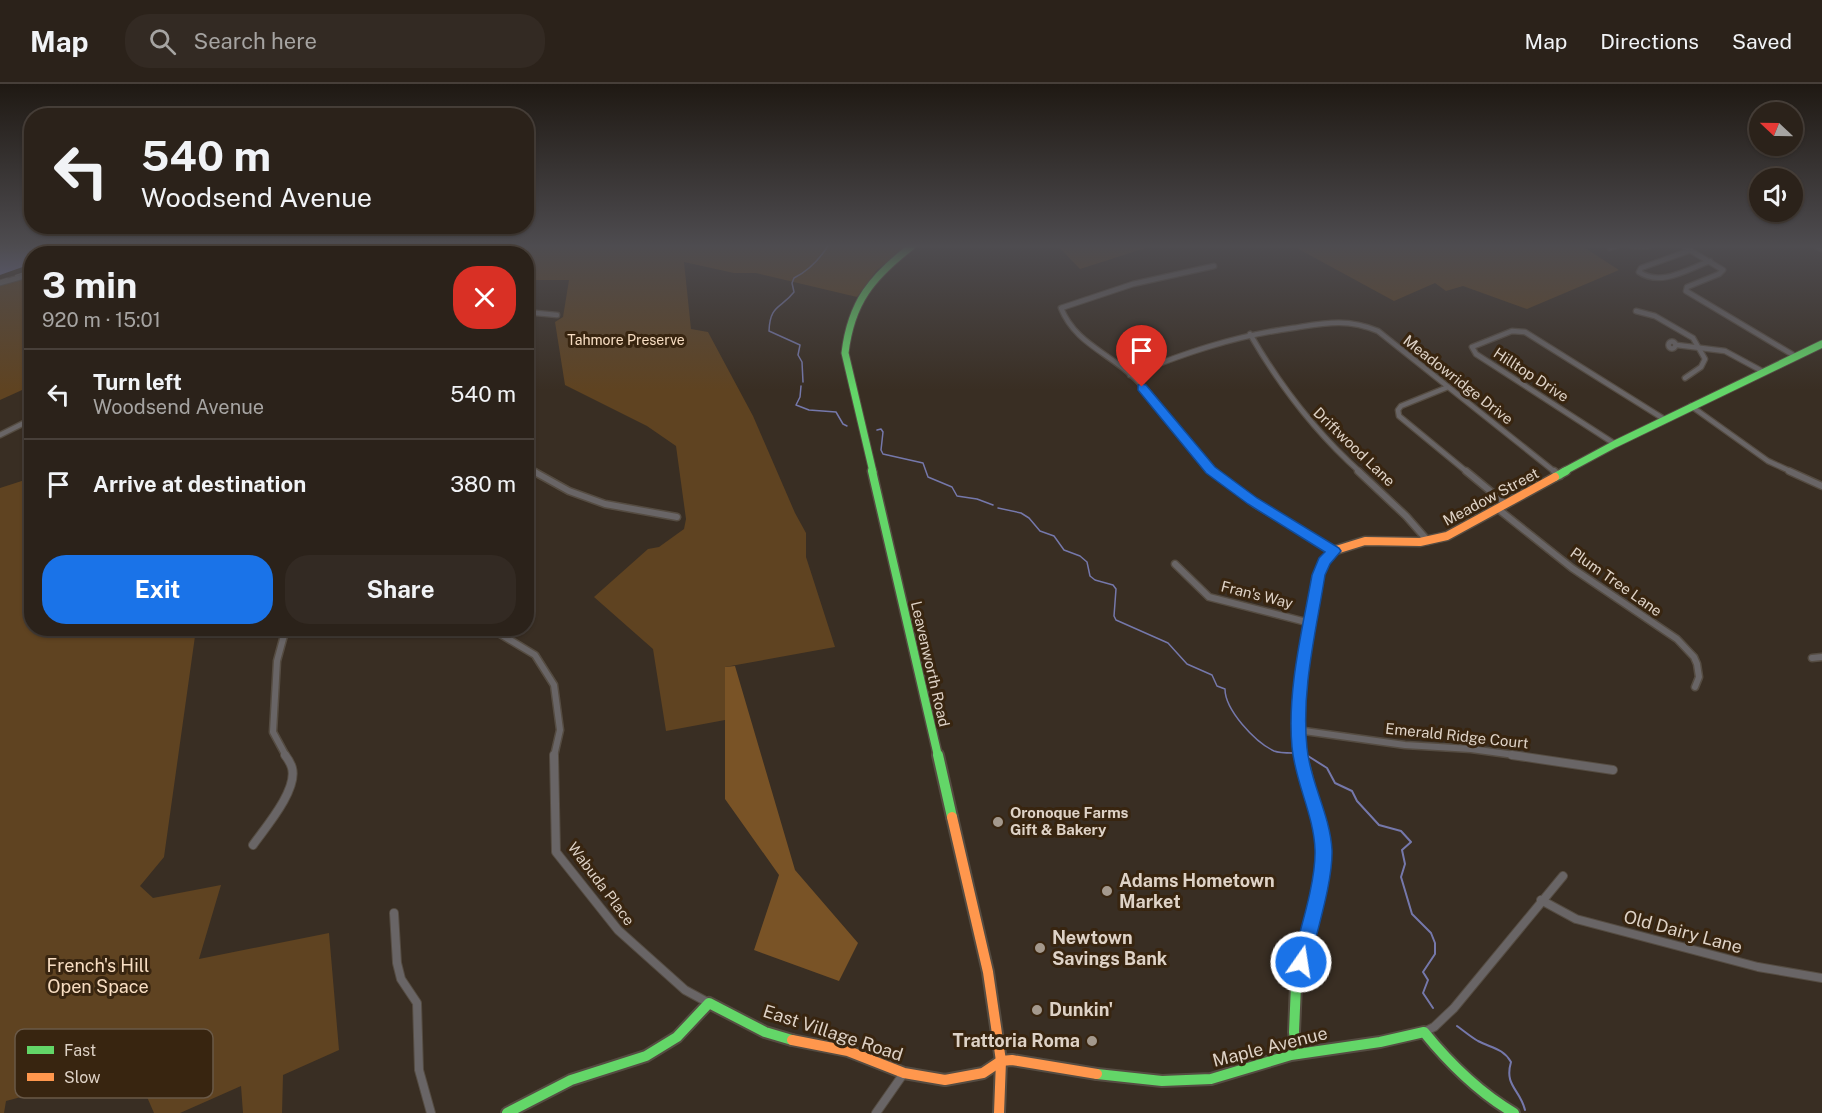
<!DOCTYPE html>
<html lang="en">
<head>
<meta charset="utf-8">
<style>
	:root { --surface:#2b221a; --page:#332a23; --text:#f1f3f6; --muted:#a6a4a2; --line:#473f39; --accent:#1a73e8 }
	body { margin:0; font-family:"Public Sans",sans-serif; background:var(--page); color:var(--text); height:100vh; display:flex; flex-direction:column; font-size:22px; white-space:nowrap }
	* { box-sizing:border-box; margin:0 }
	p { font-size:20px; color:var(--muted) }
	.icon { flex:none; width:33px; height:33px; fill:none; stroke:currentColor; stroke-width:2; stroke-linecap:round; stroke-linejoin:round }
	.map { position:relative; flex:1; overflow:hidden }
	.details { position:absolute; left:24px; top:162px; width:510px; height:390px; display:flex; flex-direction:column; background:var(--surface); border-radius:24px; box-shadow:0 2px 4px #0004,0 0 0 2px var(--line) }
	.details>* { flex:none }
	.guide { position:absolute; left:24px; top:24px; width:510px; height:126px; border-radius:24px; box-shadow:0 2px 4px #0004,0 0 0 2px var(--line); background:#2b221a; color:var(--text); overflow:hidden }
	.needle { width:39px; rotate:292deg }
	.tools { position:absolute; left:1749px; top:18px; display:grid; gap:12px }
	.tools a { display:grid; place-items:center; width:54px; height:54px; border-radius:50%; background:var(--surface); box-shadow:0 2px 4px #0004,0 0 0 2px var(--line); font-size:30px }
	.pin { position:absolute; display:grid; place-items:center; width:51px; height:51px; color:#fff; margin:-62px -26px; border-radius:50% 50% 50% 0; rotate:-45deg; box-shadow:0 0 6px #0007 }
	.pin .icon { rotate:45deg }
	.me { position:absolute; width:66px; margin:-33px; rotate:13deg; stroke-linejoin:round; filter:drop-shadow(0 0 4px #0008) }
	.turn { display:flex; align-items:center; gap:21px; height:126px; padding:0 18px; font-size:27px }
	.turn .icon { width:78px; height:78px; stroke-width:2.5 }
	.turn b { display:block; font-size:42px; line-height:51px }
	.round { display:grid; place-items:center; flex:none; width:63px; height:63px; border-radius:24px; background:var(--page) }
	.summary { display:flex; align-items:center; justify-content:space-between; height:102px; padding:0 18px }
	h1 { font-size:36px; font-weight:700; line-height:45px }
	.button { display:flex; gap:12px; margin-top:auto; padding:12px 18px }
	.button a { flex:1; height:69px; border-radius:24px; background:var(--accent); color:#fff; font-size:24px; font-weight:700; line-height:69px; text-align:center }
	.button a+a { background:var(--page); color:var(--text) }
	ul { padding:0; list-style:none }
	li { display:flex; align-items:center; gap:18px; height:90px; padding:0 18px; border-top:2px solid var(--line) }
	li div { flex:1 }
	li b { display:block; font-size:22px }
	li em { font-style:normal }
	header { display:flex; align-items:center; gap:36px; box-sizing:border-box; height:84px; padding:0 30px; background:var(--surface); border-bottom:2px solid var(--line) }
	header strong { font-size:28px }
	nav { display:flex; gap:33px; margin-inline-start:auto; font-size:21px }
	.search { width:420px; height:54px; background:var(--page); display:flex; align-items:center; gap:15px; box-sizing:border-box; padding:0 21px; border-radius:24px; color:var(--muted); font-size:22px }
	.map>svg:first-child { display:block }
	.green { fill:#5f4321 }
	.forest { fill:#795326 }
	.water { fill:#7578ab }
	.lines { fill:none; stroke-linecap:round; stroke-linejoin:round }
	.stream-far1 { stroke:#7578ab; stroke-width:1.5 }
	.stream { stroke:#7578ab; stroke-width:2 }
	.street-far2-casing { stroke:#554c42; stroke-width:7 }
	.street-far1-casing { stroke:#554c42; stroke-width:9 }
	.street-casing { stroke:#554c42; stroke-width:10 }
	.fast-far2-casing { stroke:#554c42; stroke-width:9 }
	.fast-far1-casing { stroke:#554c42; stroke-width:11 }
	.fast-casing { stroke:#554c42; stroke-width:14 }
	.slow-far1-casing { stroke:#554c42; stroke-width:11 }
	.slow-casing { stroke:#554c42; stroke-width:14 }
	.street-far2 { stroke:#696566; stroke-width:4.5 }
	.street-far1 { stroke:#696566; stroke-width:6 }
	.street { stroke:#696566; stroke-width:8 }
	.fast-far2 { stroke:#63d668; stroke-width:7 }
	.fast-far1 { stroke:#63d668; stroke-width:8 }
	.fast { stroke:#63d668; stroke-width:10 }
	.slow-far1 { stroke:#ff974d; stroke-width:8 }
	.slow { stroke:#ff974d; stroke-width:10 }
	.rail { stroke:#6c6663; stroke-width:1.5; stroke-dasharray:8 8; stroke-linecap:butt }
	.route { fill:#1a73e8; stroke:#114b97; stroke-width:1.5 }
	.poi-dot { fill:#a4998d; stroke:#382510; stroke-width:2 }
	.labels { text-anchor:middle; stroke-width:6; stroke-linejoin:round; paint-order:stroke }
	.far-park-label { font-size:14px; fill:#f8dec3; stroke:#382510 }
	.street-label { font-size:15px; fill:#ded2c6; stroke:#382510 }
	.poi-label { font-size:15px; font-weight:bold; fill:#ded2c6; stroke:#382510; text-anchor:start }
	.near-poi-label { font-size:18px; font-weight:bold; fill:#ded2c6; stroke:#382510; text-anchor:start }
	.near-street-label { font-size:18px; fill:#ded2c6; stroke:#382510 }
	.near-park-label { font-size:18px; fill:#f8dec3; stroke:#382510 }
	.key { fill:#382510; stroke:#6a5947; stroke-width:1.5 }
	.key-label { font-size:16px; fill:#ded2c6 }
</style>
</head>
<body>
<header>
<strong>Map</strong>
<div class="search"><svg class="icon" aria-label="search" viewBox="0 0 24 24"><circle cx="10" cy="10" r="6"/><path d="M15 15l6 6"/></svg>Search here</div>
<nav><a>Map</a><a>Directions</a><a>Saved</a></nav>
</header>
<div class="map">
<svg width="1822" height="1029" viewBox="0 0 1822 1029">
	<rect width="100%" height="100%" fill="#392e23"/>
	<g class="green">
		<path d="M121,162H907L877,186L857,213L756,189H734L684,178L691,245L708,248L753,332L795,429L806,449V473L835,563L725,583V636L666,647L653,565L594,513L648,465L659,463L684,445L686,435L676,362L647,342L565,301L555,238L563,233L569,196H527L526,170H86Z"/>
		<path d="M1058,162H1152L1080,185Z"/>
		<path d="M1293,162H1582L1619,186L1527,225L1463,202L1446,207L1435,199L1394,217Z"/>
		<path d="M31,189V302L0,316V202Z"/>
		<path d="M31,394L32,544L196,545L164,773L140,802L153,814L221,801L199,875L329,849L339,966L283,991L282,1029H243L241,1002L180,1029H154L134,983L6,1017L4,1029H0V404Z"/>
	</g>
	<path class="forest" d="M735,582L795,786L858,859L839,897L754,866L779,791L725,715V583Z"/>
	<path class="water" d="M0,162H88L63,169L32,170L31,180L0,191Z"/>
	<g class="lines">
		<g class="stream-far1">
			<path d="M803,298L802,278L798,271L800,261L769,247C770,220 781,225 794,208L792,199L794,194C808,187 819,176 828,162"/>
			<path d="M801,302L800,313L796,321L809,326L836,328L843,340L847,342"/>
			<path d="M877,346L881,345L883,348L881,366L883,370L923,379L928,393L952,403L957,412L977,415L993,421"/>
			<path d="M998,424L1021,429L1029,434L1040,447L1054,452L1064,466L1080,472L1087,478L1090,492L1095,496L1113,501L1116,505L1114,532L1116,536L1168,559L1187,580L1212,591L1217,602L1225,605C1225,626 1255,658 1274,667C1279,669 1287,669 1293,669"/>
		</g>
		<g class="stream">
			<path d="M1308,672L1327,684L1335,699L1352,707L1357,717L1379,741L1401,747L1411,758L1402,766L1405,780L1401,793L1412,830L1431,849L1435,859V870L1423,888L1428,896L1423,909L1433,924"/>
			<path d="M1457,942C1464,947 1471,953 1478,957C1491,964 1503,964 1511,978C1504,1002 1520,1005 1525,1026"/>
		</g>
		<defs>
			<g id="street-far2">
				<path d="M1633,162H1648"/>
				<path d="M1683,162L1723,186L1719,190L1687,203L1686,207L1795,272"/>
				<path d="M1816,162L1822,165"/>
				<path d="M1610,164L1617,162"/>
				<path d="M1691,166L1641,184L1639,188C1661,203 1688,185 1710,177"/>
				<path d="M85,170L126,162"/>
				<path d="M0,199L32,190"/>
				<path d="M1636,227L1655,232L1693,254L1705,275L1701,283L1685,294"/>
				<path d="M526,228L557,231"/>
				<path d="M1250,250C1280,302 1315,348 1360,388"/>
				<circle cx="1672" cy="261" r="3.5"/>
				<path d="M1677,261L1725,267L1762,287"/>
				<path d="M1130,291C1185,269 1234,252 1293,244C1325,239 1347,234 1378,247L1555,388"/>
				<path d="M1448,303L1401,322L1398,326L1399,332L1467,388"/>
				<path d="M1691,322L1768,377L1792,388"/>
				<path d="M0,351L32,335"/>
				<path d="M1615,360L1476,270L1472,263L1512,247L1525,248L1664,335"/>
				<path d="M526,383L536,388"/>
				<path d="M1214,388C1180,357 1159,312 1123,284C1099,265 1073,254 1061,224L1133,200L1214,182"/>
			</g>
			<g id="street-far1">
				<path d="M533,387L569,407L605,420L677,433"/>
				<path d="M1212,387L1255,420L1334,467"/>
				<path d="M1358,387L1406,432L1428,457"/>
				<path d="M1466,387L1506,420"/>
				<path d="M1554,387L1560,392"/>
				<path d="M1789,387L1822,402"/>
				<path d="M1498,425L1572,484L1677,555L1694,573L1697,580L1699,593L1695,603"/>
				<path d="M1175,480L1209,513L1310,539"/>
				<path d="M286,544L277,577L273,648L286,672"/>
				<path d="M490,544L535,571L554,601L560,646L554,672"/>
				<path d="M1812,574L1822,573"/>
				<path d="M1297,646L1405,661L1471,665L1522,672"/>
			</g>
			<g id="street">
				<path d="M554,671L556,768L618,846L685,906L709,919"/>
				<path d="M1512,671L1613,686"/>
				<path d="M253,761C265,744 298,706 292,684C291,680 288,675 285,671"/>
				<path d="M1541,816L1576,835L1758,883L1822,894"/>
				<path d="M394,829L397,879L401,895L417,919L419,986L431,1029"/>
				<path d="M1424,948L1434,943L1454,924L1563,792"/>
				<path d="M876,1029L904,989"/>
			</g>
			<g id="fast-far2">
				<path d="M873,388L845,269C851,218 872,193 912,162"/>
				<path d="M1563,388L1615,360L1822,260"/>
			</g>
			<g id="fast-far1">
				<path d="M872,387L938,672"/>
				<path d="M1555,393L1566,387"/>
				<path d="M1302,672C1293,639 1300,602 1305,568"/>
			</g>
			<g id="fast">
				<path d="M938,671L952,733"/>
				<path d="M1297,970L1294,948L1296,901L1323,782L1321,750L1301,671"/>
				<path d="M1097,990L1162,997L1211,995L1291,971L1380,958L1424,948C1450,980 1478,1008 1514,1029"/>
				<path d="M507,1029L571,996L646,972L677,953L709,919L765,948L792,956"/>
			</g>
			<path id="slow-far1" d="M1305,568L1319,490L1326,475L1336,466L1365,457L1420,458L1447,452L1555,393"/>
			<g id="slow">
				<path d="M952,733L988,888L1001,977L999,1029"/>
				<path d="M792,956L848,967L904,989L945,996L983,989L1001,977L1012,976L1097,990"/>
			</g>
		</defs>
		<use href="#street-far2" class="street-far2-casing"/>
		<use href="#street-far1" class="street-far1-casing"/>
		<use href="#street" class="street-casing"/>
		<use href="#fast-far2" class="fast-far2-casing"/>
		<use href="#fast-far1" class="fast-far1-casing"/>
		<use href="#fast" class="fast-casing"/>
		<use href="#slow-far1" class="slow-far1-casing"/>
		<use href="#slow" class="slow-casing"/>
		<use href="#street-far2" class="street-far2"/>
		<use href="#street-far1" class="street-far1"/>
		<use href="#street" class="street"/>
		<use href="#fast-far2" class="fast-far2"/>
		<use href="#fast-far1" class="fast-far1"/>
		<use href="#fast" class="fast"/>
		<use href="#slow-far1" class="slow-far1"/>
		<use href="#slow" class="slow"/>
		<g class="rail">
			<path d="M79,170L107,162"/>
			<path d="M0,197L32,186"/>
		</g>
	</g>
	<linearGradient id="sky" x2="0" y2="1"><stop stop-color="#1f1913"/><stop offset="0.53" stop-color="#4e4c50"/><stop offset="1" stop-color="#4e4c50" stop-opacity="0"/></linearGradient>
	<rect width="1822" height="306" fill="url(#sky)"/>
	<path class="route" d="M1142,300L1146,301L1215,383L1257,414L1339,464L1341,467L1330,480L1325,491C1316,548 1301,606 1307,664C1310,698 1330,730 1332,766C1333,797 1317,846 1310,878L1307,884L1301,887L1295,884L1292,878C1300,846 1316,798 1315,766C1314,731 1295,698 1292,663C1287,606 1302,548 1312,491L1319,474L1325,468L1248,420L1206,389L1138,306V301Z"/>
	<g class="poi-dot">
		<circle cx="998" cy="738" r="6"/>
		<circle cx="1107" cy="807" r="6"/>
		<circle cx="1040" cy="864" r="6"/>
		<circle cx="1037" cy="926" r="6"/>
		<circle cx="1092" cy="957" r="6"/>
	</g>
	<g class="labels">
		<g class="far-park-label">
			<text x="626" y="261">Tahmore Preserve</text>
		</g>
		<g class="street-label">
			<text transform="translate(1531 291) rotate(33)" y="5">Hilltop Drive</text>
			<text transform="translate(1458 296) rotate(38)" y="5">Meadowridge Drive</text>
			<text transform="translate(1354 363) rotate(44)" y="5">Driftwood Lane</text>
			<text transform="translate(1491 413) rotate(-28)" y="5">Meadow Street</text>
			<text transform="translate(1616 498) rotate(35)" y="5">Plum Tree Lane</text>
			<text transform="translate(1257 511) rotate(14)" y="5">Fran's Way</text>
			<text transform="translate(930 580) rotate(77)" y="5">Leavenworth Road</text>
			<text transform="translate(1457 652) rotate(6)" y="5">Emerald Ridge Court</text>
			<text transform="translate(601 800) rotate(53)" y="5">Wabuda Place</text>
		</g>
		<g class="poi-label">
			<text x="1010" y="734">Oronoque Farms<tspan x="1010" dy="17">Gift &amp; Bakery</tspan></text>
		</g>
		<g class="near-poi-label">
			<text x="1119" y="803">Adams Hometown<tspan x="1119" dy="21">Market</tspan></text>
			<text x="1052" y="860">Newtown<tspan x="1052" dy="21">Savings Bank</tspan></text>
			<text x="1049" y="932">Dunkin'</text>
			<text x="1080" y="963" text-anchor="end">Trattoria Roma</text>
		</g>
		<g class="near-street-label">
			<text transform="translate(1683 848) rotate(15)" y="6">Old Dairy Lane</text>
			<text transform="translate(833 949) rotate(18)" y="6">East Village Road</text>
			<text transform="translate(1270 963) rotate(-14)" y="6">Maple Avenue</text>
		</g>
		<g class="near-park-label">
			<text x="98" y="888">French's Hill<tspan x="98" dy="21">Open Space</tspan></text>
		</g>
	</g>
	<rect x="15" y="945" width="198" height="69" rx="9" class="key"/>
	<rect x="27" y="962" width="27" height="8" fill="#63d668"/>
	<rect x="27" y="989" width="27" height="8" fill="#ff974d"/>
	<g class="key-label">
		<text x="64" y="972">Fast</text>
		<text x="64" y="999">Slow</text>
	</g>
</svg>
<div class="tools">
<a><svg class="needle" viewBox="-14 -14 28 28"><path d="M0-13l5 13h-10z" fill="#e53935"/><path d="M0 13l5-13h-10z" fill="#a6a4a2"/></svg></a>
<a><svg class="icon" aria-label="sound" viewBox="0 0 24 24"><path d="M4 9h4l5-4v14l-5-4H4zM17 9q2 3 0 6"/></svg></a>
</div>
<div class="pin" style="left:1142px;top:303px;background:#d93025"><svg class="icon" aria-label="arrive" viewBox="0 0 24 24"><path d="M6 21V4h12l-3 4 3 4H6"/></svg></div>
<svg class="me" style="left:1301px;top:878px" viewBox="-20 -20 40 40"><circle r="17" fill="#1a73e8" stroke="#fff" stroke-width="3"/><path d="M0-11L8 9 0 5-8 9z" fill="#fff"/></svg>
<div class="guide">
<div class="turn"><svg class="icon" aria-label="left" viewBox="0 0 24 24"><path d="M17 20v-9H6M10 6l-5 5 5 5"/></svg><div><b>540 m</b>Woodsend Avenue</div></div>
</div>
<section class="details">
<div class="summary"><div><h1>3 min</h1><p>920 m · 15:01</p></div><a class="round" style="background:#d93025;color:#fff"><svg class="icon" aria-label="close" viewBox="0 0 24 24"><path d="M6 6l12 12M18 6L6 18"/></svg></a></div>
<ul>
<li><svg class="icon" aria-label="left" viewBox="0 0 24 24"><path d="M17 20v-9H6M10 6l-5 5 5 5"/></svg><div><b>Turn left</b><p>Woodsend Avenue</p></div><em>540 m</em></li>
<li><svg class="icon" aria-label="arrive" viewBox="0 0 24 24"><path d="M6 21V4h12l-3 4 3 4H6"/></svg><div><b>Arrive at destination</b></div><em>380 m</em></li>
</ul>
<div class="button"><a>Exit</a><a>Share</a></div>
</section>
</div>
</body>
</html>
